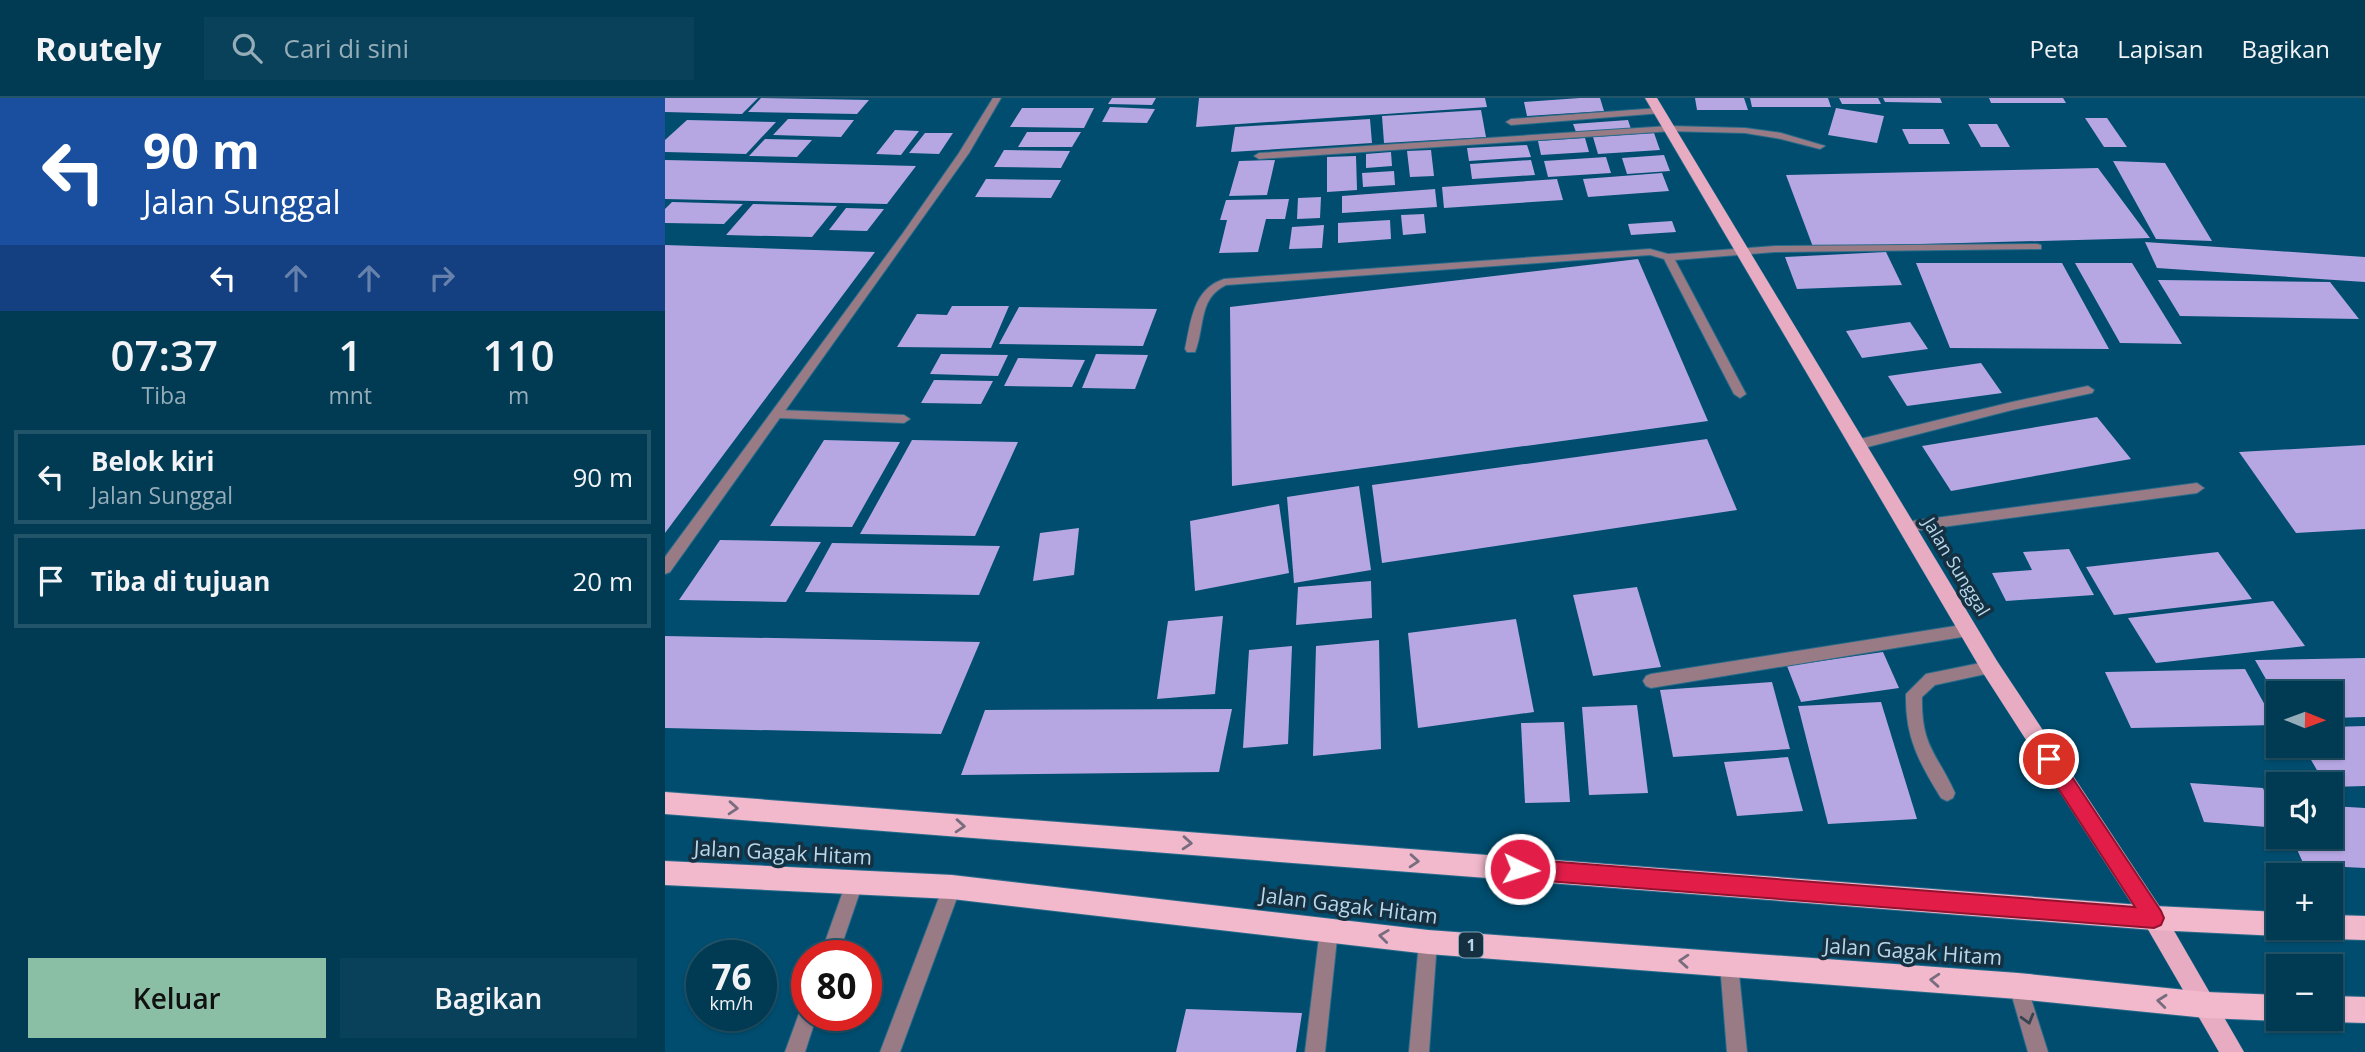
<!DOCTYPE html>
<html lang="id">
<head>
<meta charset="utf-8">
<style>
	:root { --surface:#003a53; --page:#0a415a; --text:#f1f3f6; --muted:#95adb8; --line:#22546a; --accent:#8abfa5 }
	body { margin:0; font-family:"Open Sans",sans-serif; background:var(--page); color:var(--text); height:100vh; display:flex; flex-direction:column; font-size:26px; white-space:nowrap }
	* { box-sizing:border-box; margin:0 }
	p { font-size:23px; color:var(--muted) }
	.icon { flex:none; width:38px; height:38px; fill:none; stroke:currentColor; stroke-width:2; stroke-linecap:round; stroke-linejoin:round }
	.map { position:relative; flex:1; overflow:hidden }
	.details { display:flex; flex-direction:column; background:var(--surface); width:665px }
	.details>* { flex:none }
	.hud { background:#1a4fa0; color:#fff; overflow:hidden }
	.needle { width:46px; rotate:91deg }
	.fabs { position:absolute; left:1601px; top:583px; display:grid; gap:14px }
	.fabs a { display:grid; place-items:center; width:77px; height:77px; border-radius:0px; background:var(--surface); box-shadow:0 2px 5px #0004,0 0 0 2px var(--line); font-size:35px }
	.speed { position:absolute; left:21px; top:842px; display:flex; gap:14px; font-size:35px; font-weight:700; text-align:center }
	.speed>* { display:grid; place-content:center; width:91px; height:91px; border-radius:50%; background:var(--surface); box-shadow:0 2px 5px #0004,0 0 0 2px var(--line); line-height:1 }
	.speed small { font-size:18px; font-weight:400 }
	.speed .limit { border:10px solid #d22; background:#fff; color:#111 }
	.pin { position:absolute; display:grid; place-items:center; width:60px; height:60px; color:#fff; margin:-30px; border:4px solid #fff; border-radius:50%; box-shadow:0 2px 7px #0007 }
	.me { position:absolute; width:77px; margin:-38px; rotate:94deg; stroke-linejoin:round; filter:drop-shadow(0 0 5px #0008) }
	.turn { display:flex; align-items:center; gap:24px; height:147px; padding:0 28px; font-size:32px }
	.turn .icon { width:91px; height:91px; stroke-width:2.5 }
	.turn b { display:block; font-size:49px; line-height:60px }
	.lanes { display:flex; align-items:center; height:66px; padding:0 28px; background:#0003; justify-content:center; gap:35px; direction:ltr }
	.lanes .off { opacity:.35 }
	.eta { display:flex; justify-content:space-evenly; align-items:center; height:119px; text-align:center }
	.eta b { font-size:42px; font-weight:600; line-height:49px }
	.button { display:flex; gap:14px; margin-top:auto; padding:14px 28px }
	.button a { flex:1; height:80px; border-radius:0px; background:var(--accent); color:#111; font-size:28px; font-weight:600; line-height:80px; text-align:center }
	.button a+a { background:var(--page); color:var(--text) }
	ul { padding:0; list-style:none }
	li { display:flex; align-items:center; gap:21px; height:94px; margin:0 14px 10px; padding:0 14px; border:4px solid var(--line); border-radius:0px }
	li div { flex:1 }
	li b { display:block; font-size:26px }
	li em { font-style:normal }
	header { display:flex; align-items:center; gap:42px; box-sizing:border-box; height:98px; padding:0 35px; background:var(--surface); border-bottom:2px solid var(--line) }
	header strong { font-size:33px }
	nav { display:flex; gap:38px; margin-inline-start:auto; font-size:24px }
	.search { width:490px; height:63px; background:var(--page); display:flex; align-items:center; gap:18px; box-sizing:border-box; padding:0 24px; border-radius:0px; color:var(--muted); font-size:26px }
	main { display:flex; flex:1; min-height:0 }
	.map>svg:first-child { display:block }
	.building { fill:#b6a7e3 }
	.lines { fill:none; stroke-linecap:round; stroke-linejoin:round }
	.service-casing { stroke:#286b8a; stroke-width:2 }
	.minor-casing { stroke:#286b8a; stroke-width:2 }
	.primary-casing { stroke:#286b8a; stroke-width:1 }
	.trunk-casing { stroke:#286b8a; stroke-width:2 }
	.service { fill:#987b85; fill-rule:evenodd }
	.minor { fill:#987b85; fill-rule:evenodd }
	.primary { fill:#e7acc1; fill-rule:evenodd }
	.trunk { fill:#f2b8cc; fill-rule:evenodd }
	.oneway { stroke:#786d7f }
	.oneway2 { stroke:#364351 }
	.route { fill:#e11d48; stroke:#92132f; stroke-width:2 }
	.labels { text-anchor:middle; stroke-width:7; stroke-linejoin:round; paint-order:stroke }
	.shield { fill:#153040; stroke:#87a5b8; stroke-width:2 }
	.shield-label { font-size:16px; font-weight:bold; fill:#b8d7eb }
	.street-label { font-size:18px; fill:#b8d7eb; stroke:#153040 }
	.near-street-label { font-size:21px; fill:#b8d7eb; stroke:#153040 }
</style>
</head>
<body>
<header>
<strong>Routely</strong>
<div class="search"><svg class="icon" aria-label="search" viewBox="0 0 24 24"><circle cx="10" cy="10" r="6"/><path d="M15 15l6 6"/></svg>Cari di sini</div>
<nav><a>Peta</a><a>Lapisan</a><a>Bagikan</a></nav>
</header>
<main>
<section class="details">
<div class="hud">
<div class="turn"><svg class="icon" aria-label="left" viewBox="0 0 24 24"><path d="M17 20v-9H6M10 6l-5 5 5 5"/></svg><div><b>90 m</b>Jalan Sunggal</div></div>
<div class="lanes"><svg class="icon" aria-label="left" viewBox="0 0 24 24"><path d="M17 20v-9H6M10 6l-5 5 5 5"/></svg><svg class="icon off" aria-label="ahead" viewBox="0 0 24 24"><path d="M12 20V5M6 11l6-6 6 6"/></svg><svg class="icon off" aria-label="ahead" viewBox="0 0 24 24"><path d="M12 20V5M6 11l6-6 6 6"/></svg><svg class="icon off" aria-label="right" viewBox="0 0 24 24"><path d="M7 20v-9h11M14 6l5 5-5 5"/></svg></div>
</div>
<div class="eta">
<div><b>07:37</b><p>Tiba</p></div>
<div><b>1</b><p>mnt</p></div>
<div><b>110</b><p>m</p></div>
</div>
<ul>
<li><svg class="icon" aria-label="left" viewBox="0 0 24 24"><path d="M17 20v-9H6M10 6l-5 5 5 5"/></svg><div><b>Belok kiri</b><p>Jalan Sunggal</p></div><em>90 m</em></li>
<li><svg class="icon" aria-label="arrive" viewBox="0 0 24 24"><path d="M6 21V4h12l-3 4 3 4H6"/></svg><div><b>Tiba di tujuan</b></div><em>20 m</em></li>
</ul>
<div class="button"><a>Keluar</a><a>Bagikan</a></div>
</section>
<div class="map">
<svg width="1700" height="954" viewBox="0 0 1700 954">
	<rect width="100%" height="100%" fill="#004d6f"/>
	<g class="building">
		<path d="M0,0H93L77,16L0,14Z"/>
		<path d="M96,0L204,2L192,16L83,14Z"/>
		<path d="M447,0H491L487,7L443,6Z"/>
		<path d="M534,0H820L822,9L531,29Z"/>
		<path d="M915,0H935L939,13L862,18L859,4Z"/>
		<path d="M1030,0H1079L1083,12H1032Z"/>
		<path d="M1085,0H1163L1166,9H1087Z"/>
		<path d="M1174,0H1213L1216,6H1177Z"/>
		<path d="M1218,0H1275L1277,5L1220,4Z"/>
		<path d="M1324,0H1398L1401,5H1326Z"/>
		<path d="M445,9L490,11L482,25L437,24Z"/>
		<path d="M357,10H429L419,30L345,29Z"/>
		<path d="M1171,10L1219,18L1212,45L1163,37Z"/>
		<path d="M816,12L821,39L719,45L717,18Z"/>
		<path d="M1420,20H1442L1462,49H1439Z"/>
		<path d="M123,21L189,22L176,39L108,37Z"/>
		<path d="M705,21L707,45L566,54L570,29Z"/>
		<path d="M22,22L111,24L81,56L0,54V42Z"/>
		<path d="M963,22L966,31L911,34L908,26Z"/>
		<path d="M1303,26H1332L1345,49H1316Z"/>
		<path d="M1237,31H1278L1285,46H1244Z"/>
		<path d="M230,32L254,33L236,57L211,56Z"/>
		<path d="M362,34H416L407,49H353Z"/>
		<path d="M260,35H288L274,56L244,55Z"/>
		<path d="M989,35L995,52L933,56L928,39Z"/>
		<path d="M920,40L924,54L876,57L873,43Z"/>
		<path d="M100,41L147,42L132,59L84,58Z"/>
		<path d="M862,47L866,59L804,63L802,50Z"/>
		<path d="M339,52L405,53L396,70L329,69Z"/>
		<path d="M766,52L769,78L745,79L742,53Z"/>
		<path d="M726,54L727,68L701,70V56Z"/>
		<path d="M999,57L1005,73L962,76L957,60Z"/>
		<path d="M691,58L692,92L662,94V59Z"/>
		<path d="M941,59L946,75L883,79L879,63Z"/>
		<path d="M0,62L251,68L222,106L0,101Z"/>
		<path d="M610,62L602,97L564,98L574,63Z"/>
		<path d="M866,62L870,77L807,81L805,66Z"/>
		<path d="M1448,63L1500,65L1547,143L1491,141Z"/>
		<path d="M1433,70L1485,140L1148,149L1121,77Z"/>
		<path d="M729,73L730,87L698,89L697,75Z"/>
		<path d="M997,75L1004,93L923,99L918,81Z"/>
		<path d="M321,81L396,82L386,100L310,99Z"/>
		<path d="M892,81L898,102L779,110L777,89Z"/>
		<path d="M770,91L772,109L677,115V98Z"/>
		<path d="M656,99L655,120L632,121L633,100Z"/>
		<path d="M624,101L620,121H601L593,154L554,155L562,122H555L561,102Z"/>
		<path d="M7,104L78,106L59,126L0,125V111Z"/>
		<path d="M88,106L172,108L147,139L61,137Z"/>
		<path d="M181,110L219,111L202,133L164,132Z"/>
		<path d="M759,116L761,135L738,137L736,117Z"/>
		<path d="M725,122L726,141L673,145V125Z"/>
		<path d="M1007,123L1011,134L966,137L963,126Z"/>
		<path d="M659,127L657,150L624,151L627,129Z"/>
		<path d="M1480,144L1700,159V184L1492,170Z"/>
		<path d="M0,147L210,154L0,435Z"/>
		<path d="M1221,154L1237,187L1132,191L1120,159Z"/>
		<path d="M973,161L1043,323L567,388L565,209Z"/>
		<path d="M1251,165H1397L1444,251L1285,250Z"/>
		<path d="M1410,165H1467L1517,246L1455,245Z"/>
		<path d="M1493,182L1665,184L1694,221L1515,218Z"/>
		<path d="M287,208H344L326,250L232,249L252,216L282,217Z"/>
		<path d="M354,209L492,211L478,248L334,246Z"/>
		<path d="M1245,224L1263,251L1197,260L1181,233Z"/>
		<path d="M276,256L343,257L333,278L265,276Z"/>
		<path d="M431,256L483,257L470,291L417,290Z"/>
		<path d="M353,260L420,262L407,289L339,288Z"/>
		<path d="M1316,265L1337,295L1242,308L1223,278Z"/>
		<path d="M269,282L328,283L316,306L256,305Z"/>
		<path d="M1432,319L1466,361L1286,393L1257,348Z"/>
		<path d="M1042,341L1072,412L717,465L707,387Z"/>
		<path d="M159,342L235,344L187,429L105,428Z"/>
		<path d="M247,342L353,344L310,438L195,436Z"/>
		<path d="M1700,347V431L1631,435L1574,354Z"/>
		<path d="M694,388L706,472L629,485L622,399Z"/>
		<path d="M614,406L624,475L530,493L525,423Z"/>
		<path d="M414,430L409,477L368,483L375,435Z"/>
		<path d="M55,442L156,444L121,504L14,502Z"/>
		<path d="M167,445L335,448L314,497L140,494Z"/>
		<path d="M1404,451L1429,497L1341,503L1327,475L1367,472L1358,454Z"/>
		<path d="M1553,454L1587,501L1449,517L1421,469Z"/>
		<path d="M706,483L707,520L631,527L633,489Z"/>
		<path d="M972,489L996,569L928,578L908,497Z"/>
		<path d="M1608,503L1640,548L1491,565L1463,520Z"/>
		<path d="M558,518L550,596L492,601L503,523Z"/>
		<path d="M851,521L869,614L753,630L743,535Z"/>
		<path d="M0,538L315,544L276,636L0,630Z"/>
		<path d="M714,542L716,651L648,658L651,548Z"/>
		<path d="M627,548L623,646L578,650L584,552Z"/>
		<path d="M1218,554L1234,590L1136,604L1122,568Z"/>
		<path d="M1700,560V619L1666,620V595H1614V604L1590,562Z"/>
		<path d="M1580,571L1611,627L1466,630L1440,574Z"/>
		<path d="M1107,584L1125,651L1008,659L995,592Z"/>
		<path d="M1216,604L1252,721L1163,726L1133,608Z"/>
		<path d="M972,607L983,695L924,697L917,609Z"/>
		<path d="M567,611L554,674L296,677L320,612Z"/>
		<path d="M899,624L905,704L860,705L856,625Z"/>
		<path d="M1700,628V688L1666,689V686H1660L1638,648H1666V629Z"/>
		<path d="M1123,659L1138,713L1072,718L1059,664Z"/>
		<path d="M1525,685L1598,690L1614,730L1539,724Z"/>
		<path d="M1666,708L1700,710V770L1639,767L1626,738H1666Z"/>
		<path d="M521,911L637,915L631,954H511Z"/>
	</g>
	<g class="lines">
		<defs>
			<g id="service">
				<path d="M994,10L997,11V15L846,27L841,24L846,21Z"/>
				<path d="M1004,28L1080,30L1116,35L1160,48L1155,51L1116,41L1080,35L1001,33L999,31Z"/>
				<path d="M1372,146L1376,147V151L1110,154L1010,162L1081,296L1075,300L1069,296L999,161L985,157L561,187C533,200 540,230 530,254H522L520,251C526,223 528,191 559,181L985,151L1003,156L1110,148Z"/>
				<path d="M1423,288L1429,292L1427,295L1347,312L1191,352L1185,347L1191,342L1347,304Z"/>
				<path d="M113,312L239,317L245,321L239,325L113,320L107,316Z"/>
				<path d="M1532,385L1539,390L1532,395L1240,434L1233,429L1240,424Z"/>
				<path d="M1303,526L1308,528L1310,532L1308,536L1303,538L986,590L981,588L978,583L981,578L986,576Z"/>
				<path d="M1325,563L1330,564L1332,569L1330,574L1270,587L1257,599C1256,649 1272,655 1290,695L1288,700L1282,703L1276,700C1254,664 1240,640 1241,596L1261,576Z"/>
				<path d="M189,776L195,779L198,785L173,858H155L183,779Z"/>
				<path d="M763,835L769,838L772,844L764,954H744L754,844L757,838Z"/>
				<path d="M1064,857L1070,860L1073,866L1082,954H1062L1055,866L1058,860Z"/>
				<path d="M1353,879L1360,881L1362,888L1383,954H1363L1344,888L1346,881Z"/>
				<path d="M142,908V917H152L140,954H120L136,910Z"/>
			</g>
			<g id="minor">
				<path d="M328,0H336L304,55L5,474L0,476V459L238,135L294,55Z"/>
				<path d="M1004,28L1009,31L1007,33L594,61L589,58L594,55Z"/>
				<path d="M287,780L293,783L296,789L235,954H215L278,789L281,783Z"/>
				<path d="M664,822L670,825L673,831L660,954H640L655,831L658,825Z"/>
			</g>
			<path id="primary" d="M980,0H992L1332,563L1497,812L1579,954H1554L1481,828L1318,575Z"/>
			<g id="trunk">
				<path d="M0,694L1489,808L1614,814V830H1625L1623,835L1614,838L1489,832L0,716Z"/>
				<path d="M0,763L287,777L763,832L1353,875L1541,894L1614,897V920H1620L1614,923L1541,920L1353,901L763,856L287,801L0,787Z"/>
				<path d="M1666,817L1700,818V842L1666,841L1657,838L1654,830H1666Z"/>
				<path d="M1666,898L1700,899V925L1666,924L1658,920H1666Z"/>
			</g>
		</defs>
		<use href="#service" class="service-casing"/>
		<use href="#minor" class="minor-casing"/>
		<use href="#primary" class="primary-casing"/>
		<use href="#trunk" class="trunk-casing"/>
		<use href="#service" class="service"/>
		<use href="#minor" class="minor"/>
		<use href="#primary" class="primary"/>
		<use href="#trunk" class="trunk"/>
	</g>
	<defs><path id="oneway-chevron" d="M-2-3.5L2.5 0L-2 3.5" fill="none" stroke-width="1.6" stroke-linecap="round" stroke-linejoin="round" transform="scale(1.75)"/></defs>
	<g class="oneway">
		<use href="#oneway-chevron" transform="translate(68 710) rotate(4)"/>
		<use href="#oneway-chevron" transform="translate(295 728) rotate(4)"/>
		<use href="#oneway-chevron" transform="translate(522 745) rotate(4)"/>
		<use href="#oneway-chevron" transform="translate(749 763) rotate(4)"/>
		<use href="#oneway-chevron" transform="translate(719 838) rotate(-173)"/>
		<use href="#oneway-chevron" transform="translate(1019 863) rotate(-176)"/>
		<use href="#oneway-chevron" transform="translate(1270 882) rotate(-176)"/>
		<use href="#oneway-chevron" transform="translate(1497 903) rotate(-174)"/>
	</g>
	<use class="oneway2" href="#oneway-chevron" transform="translate(1363 921) rotate(74)"/>
	<path class="route" d="M1384,652L1391,655L1496,813L1499,820L1496,827L1489,830L855,781L848,778L845,771L848,764L855,761L1470,809L1378,667L1375,661L1378,655Z"/>
	<g class="labels">
		<rect class="shield" x="794" y="834.5" width="24" height="25" rx="5"/>
		<g class="shield-label">
			<text x="806" y="853">1</text>
		</g>
		<g class="street-label">
			<text transform="translate(1291 469) rotate(59)" y="6">Jalan Sunggal</text>
		</g>
		<g class="near-street-label">
			<text transform="translate(118 755) rotate(3)" y="7">Jalan Gagak Hitam</text>
			<text transform="translate(684 808) rotate(7)" y="7">Jalan Gagak Hitam</text>
			<text transform="translate(1248 854) rotate(4)" y="7">Jalan Gagak Hitam</text>
		</g>
	</g>
</svg>
<div class="fabs">
<a><svg class="needle" viewBox="-14 -14 28 28"><path d="M0-13l5 13h-10z" fill="#e53935"/><path d="M0 13l5-13h-10z" fill="#95adb8"/></svg></a>
<a><svg class="icon" aria-label="sound" viewBox="0 0 24 24"><path d="M4 9h4l5-4v14l-5-4H4zM17 9q2 3 0 6"/></svg></a>
<a>+</a>
<a>−</a>
</div>
<div class="speed"><div>76<small>km/h</small></div><div class="limit">80</div></div>
<div class="pin" style="left:1384px;top:661px;background:#d93025"><svg class="icon" aria-label="arrive" viewBox="0 0 24 24"><path d="M6 21V4h12l-3 4 3 4H6"/></svg></div>
<svg class="me" style="left:855px;top:771px" viewBox="-20 -20 40 40"><circle r="17" fill="#e11d48" stroke="#fff" stroke-width="3"/><path d="M0-11L8 9 0 5-8 9z" fill="#fff"/></svg>
</div>
</main>
</body>
</html>
